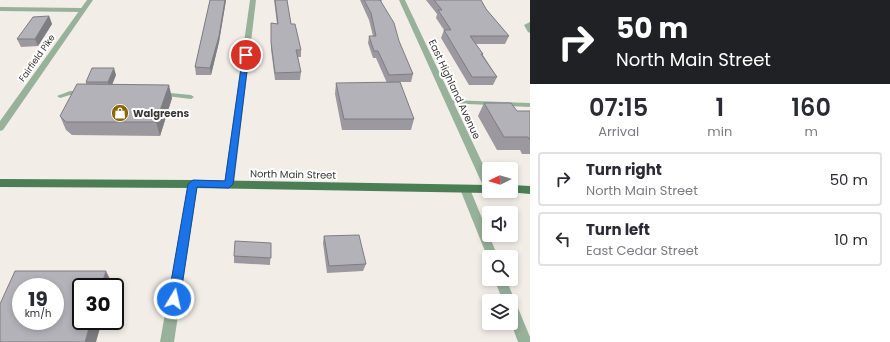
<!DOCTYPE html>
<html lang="en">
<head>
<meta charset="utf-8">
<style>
	:root { --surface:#fff; --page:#f2f2f3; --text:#2b2b33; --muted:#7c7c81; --line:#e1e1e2 }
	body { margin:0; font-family:Poppins,sans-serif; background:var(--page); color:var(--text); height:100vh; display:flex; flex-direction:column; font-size:15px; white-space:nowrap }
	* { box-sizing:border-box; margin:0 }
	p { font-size:13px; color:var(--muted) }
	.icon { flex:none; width:22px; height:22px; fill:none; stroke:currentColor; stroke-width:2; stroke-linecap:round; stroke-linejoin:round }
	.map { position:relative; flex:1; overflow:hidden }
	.drawer { display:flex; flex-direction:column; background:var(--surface); width:360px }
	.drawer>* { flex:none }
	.hud { background:#202124; color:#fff; overflow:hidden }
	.needle { width:26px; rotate:265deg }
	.controls { position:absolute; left:482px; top:162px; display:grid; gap:8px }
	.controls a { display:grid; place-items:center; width:36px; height:36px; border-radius:4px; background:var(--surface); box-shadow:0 2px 6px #0003; font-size:20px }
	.speed { position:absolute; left:12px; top:278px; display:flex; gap:8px; font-size:20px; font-weight:700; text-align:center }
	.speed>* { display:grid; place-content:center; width:52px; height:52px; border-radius:50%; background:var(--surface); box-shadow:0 2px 6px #0003; line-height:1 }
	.speed small { font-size:10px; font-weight:400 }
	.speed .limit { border:2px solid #111; border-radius:6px; background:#fff; color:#111 }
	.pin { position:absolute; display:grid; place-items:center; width:34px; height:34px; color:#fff; margin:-17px; border:2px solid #fff; border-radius:50%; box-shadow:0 1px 4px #0007 }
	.me { position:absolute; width:44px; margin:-22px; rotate:9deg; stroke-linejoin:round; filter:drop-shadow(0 0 3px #0008) }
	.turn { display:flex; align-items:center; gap:14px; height:84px; padding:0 20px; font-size:18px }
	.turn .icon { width:52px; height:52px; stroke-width:2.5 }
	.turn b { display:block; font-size:28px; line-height:34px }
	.eta { display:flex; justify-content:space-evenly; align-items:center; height:68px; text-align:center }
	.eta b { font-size:24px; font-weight:600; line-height:28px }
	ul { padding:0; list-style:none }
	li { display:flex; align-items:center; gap:12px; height:54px; margin:0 8px 6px; padding:0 12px; border:2px solid var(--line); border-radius:4px }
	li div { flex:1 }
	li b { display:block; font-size:15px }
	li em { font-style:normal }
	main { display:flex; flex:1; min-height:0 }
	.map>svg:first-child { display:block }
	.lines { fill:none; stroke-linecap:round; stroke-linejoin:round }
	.service { fill:#97b19b; fill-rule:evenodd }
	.minor { fill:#97b19b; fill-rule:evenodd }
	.tertiary { fill:#97b19b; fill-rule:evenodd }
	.primary { fill:#4c7e56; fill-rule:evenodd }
	.wall { fill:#9b999f }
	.shaded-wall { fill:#7e7d82 }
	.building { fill:#b4b2b9; stroke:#7e7d82; fill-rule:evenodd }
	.route { fill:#1a73e8; stroke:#114b97 }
	.labels { text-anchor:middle; stroke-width:4; stroke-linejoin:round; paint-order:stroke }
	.far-street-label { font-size:9px; fill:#393735; stroke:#fff }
	.street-label { font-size:10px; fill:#393735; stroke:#fff }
	.poi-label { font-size:10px; font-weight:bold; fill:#393735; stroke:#fff; text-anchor:start }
</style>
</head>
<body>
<main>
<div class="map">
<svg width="530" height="342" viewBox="0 0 530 342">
	<rect width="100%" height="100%" fill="#f3ede8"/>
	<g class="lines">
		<g class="service">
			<path d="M530,22V33L528,32L524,25Z"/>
			<path d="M70,91H82L85,93L82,95H70L60,98L57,96Z"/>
			<path d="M160,92L191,95L194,97L191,99L158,95V93Z"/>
			<path d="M449,100L530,103V107L447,103L446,102Z"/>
		</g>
		<g class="minor">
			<path d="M250,0H256L234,184L233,187H225L224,184Z"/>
			<path d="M399,0H405L489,177V191H492H485L484,188Z"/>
			<path d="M0,7L82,8L85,10L82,12L0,11Z"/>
			<path d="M193,180L197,181L198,184L174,342H160L188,184L189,181Z"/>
			<path d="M465,185L469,186L470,189L498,257H489V261L460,189L461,186Z"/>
			<path d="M494,279H506L530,337V342H518L511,323V301H503Z"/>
		</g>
		<path class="tertiary" d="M87,0H93L3,130L0,131V121Z"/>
		<g class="primary">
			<path d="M0,179L193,180L489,185V191H493L489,193L193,188L0,187Z"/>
			<path d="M511,185L530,186V194L507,192L511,191Z"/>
		</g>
	</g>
	<g class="wall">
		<path d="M210,0H226L219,42L211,75H196L195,67Z"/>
		<path d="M274,0H287L291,24L301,50V57H298L301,72L300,80H275L271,49V23L277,24Z"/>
		<path d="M360,0H382L381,2L413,74L411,82H393L414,119L411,130H342L335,94L336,83H387L376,58H373L368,43L369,36H373L369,20Z"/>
		<path d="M426,0H481L486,9L509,36L505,44H476L483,54V55L497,77L493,85H469L441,38L444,30L436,18L437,14Z"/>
		<path d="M49,16L52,24L38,46L21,47L17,39Z"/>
		<path d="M116,75L112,84L172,98L160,136L72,135L66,130L60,116L86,84V82Z"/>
		<path d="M484,103L517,111H530V154H522L520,150H497L478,116Z"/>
		<path d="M324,236L366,264L363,271L327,273L323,243Z"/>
		<path d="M271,243L270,265L234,263V256Z"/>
	</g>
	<g class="shaded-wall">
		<path d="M225,0H226L219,42L211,75L210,68Z"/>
		<path d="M49,16L52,24L38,46L35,39Z"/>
		<path d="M114,68L116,75L110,90L108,82Z"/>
		<path d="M169,85L172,98L160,136L156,122Z"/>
		<path d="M106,271L112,283L111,287H101Z"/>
		<path d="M91,321H102L96,342H85Z"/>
	</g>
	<g class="building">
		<path d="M210,0H225L219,36L210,68L195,67Z"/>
		<path d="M275,0H287L291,24H295L301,50H296L301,72L275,73L271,42V23L278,24Z"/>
		<path d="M364,0H380L394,23L399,41L413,74L389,75L378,51H374L369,36H376L371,13Z"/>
		<path d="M434,0H481L486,9L509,36H470L483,54H481L497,77H472L444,30H451L438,10H442Z"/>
		<path d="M49,16L35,39H17L33,17Z"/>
		<path d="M92,68H114L108,82H86Z"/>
		<path d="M400,82L414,119H344L336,83Z"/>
		<path d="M77,84L169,85L156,122H66L60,116Z"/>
		<path d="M484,103H511L517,111H530V140L528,137H504Z"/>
		<path d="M359,235L366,264L329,266L324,236Z"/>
		<path d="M235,241L271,243V258L234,256Z"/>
		<path d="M15,271H106L101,287H81V321H91L85,342H0V304ZM21,287H55V321H21Z"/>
	</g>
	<path class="route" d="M243,54L249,55L233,184L229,188L197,187L180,299L178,303L174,304L170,303L168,299L188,184L193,180L225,181Z"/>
	<defs>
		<symbol id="shop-disc" viewBox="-11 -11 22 22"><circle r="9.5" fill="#8a6503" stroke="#fff"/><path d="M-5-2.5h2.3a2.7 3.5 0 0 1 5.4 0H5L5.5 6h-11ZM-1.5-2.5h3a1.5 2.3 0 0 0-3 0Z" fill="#fff"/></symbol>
	</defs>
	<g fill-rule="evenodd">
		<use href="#shop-disc" x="110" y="103" width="20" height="20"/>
	</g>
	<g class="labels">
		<g class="far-street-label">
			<text transform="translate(37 58) rotate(-55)" y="3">Fairfield Pike</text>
		</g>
		<g class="street-label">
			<text transform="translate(455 89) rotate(65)" y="4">East Highland Avenue</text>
			<text transform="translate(293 174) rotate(1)" y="4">North Main Street</text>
		</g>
		<g class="poi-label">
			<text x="133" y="117">Walgreens</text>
		</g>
	</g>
</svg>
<div class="controls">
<a><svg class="needle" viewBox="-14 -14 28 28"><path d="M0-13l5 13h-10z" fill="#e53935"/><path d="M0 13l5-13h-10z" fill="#7c7c81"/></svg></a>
<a><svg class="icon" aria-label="sound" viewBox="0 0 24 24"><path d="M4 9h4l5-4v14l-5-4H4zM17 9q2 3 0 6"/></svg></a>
<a><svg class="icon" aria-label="search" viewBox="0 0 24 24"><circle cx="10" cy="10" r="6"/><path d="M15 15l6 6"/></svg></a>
<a><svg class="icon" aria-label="layers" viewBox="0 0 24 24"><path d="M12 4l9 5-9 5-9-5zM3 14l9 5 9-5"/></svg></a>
</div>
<div class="speed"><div>19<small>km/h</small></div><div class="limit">30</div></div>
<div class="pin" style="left:246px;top:55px;background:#d93025"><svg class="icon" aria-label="arrive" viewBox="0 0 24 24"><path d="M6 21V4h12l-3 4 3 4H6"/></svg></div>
<svg class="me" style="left:174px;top:299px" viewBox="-20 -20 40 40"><circle r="17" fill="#1a73e8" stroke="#fff" stroke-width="3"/><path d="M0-11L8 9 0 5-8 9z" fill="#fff"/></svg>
</div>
<section class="drawer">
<div class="hud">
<div class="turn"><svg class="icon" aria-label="right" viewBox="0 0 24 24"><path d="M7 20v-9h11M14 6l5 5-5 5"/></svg><div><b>50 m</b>North Main Street</div></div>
</div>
<div class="eta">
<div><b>07:15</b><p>Arrival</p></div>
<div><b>1</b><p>min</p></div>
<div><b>160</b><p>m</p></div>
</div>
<ul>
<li><svg class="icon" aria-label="right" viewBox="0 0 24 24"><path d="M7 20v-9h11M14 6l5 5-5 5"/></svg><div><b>Turn right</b><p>North Main Street</p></div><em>50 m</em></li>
<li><svg class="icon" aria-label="left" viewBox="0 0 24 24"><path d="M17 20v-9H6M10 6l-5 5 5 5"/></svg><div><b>Turn left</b><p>East Cedar Street</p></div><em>10 m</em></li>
</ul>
</section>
</main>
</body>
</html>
